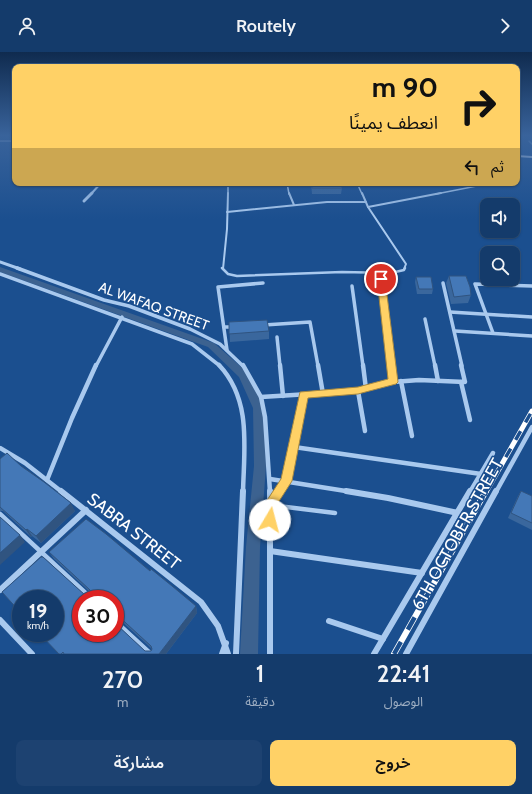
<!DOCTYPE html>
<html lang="ar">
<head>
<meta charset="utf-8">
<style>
	:root { --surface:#143b6b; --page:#1d4271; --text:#f1f3f6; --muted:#9dadc1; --line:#33557e; --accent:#ffd166 }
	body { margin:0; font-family:Cabin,"Noto Sans Arabic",sans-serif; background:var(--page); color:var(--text); direction:rtl; height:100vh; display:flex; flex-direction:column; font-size:15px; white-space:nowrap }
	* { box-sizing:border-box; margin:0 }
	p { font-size:13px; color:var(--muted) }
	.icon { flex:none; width:22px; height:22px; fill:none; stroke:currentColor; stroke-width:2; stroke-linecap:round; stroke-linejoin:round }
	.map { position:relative; height:602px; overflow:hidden; direction:ltr }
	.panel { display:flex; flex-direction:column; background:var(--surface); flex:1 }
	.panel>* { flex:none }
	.guide { position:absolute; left:12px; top:12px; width:508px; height:122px; border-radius:8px; box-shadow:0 1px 3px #0004,0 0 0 1px var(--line); direction:rtl; background:#ffd166; color:#111; overflow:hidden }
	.controls { position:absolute; left:480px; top:146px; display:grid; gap:8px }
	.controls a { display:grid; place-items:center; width:40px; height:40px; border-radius:8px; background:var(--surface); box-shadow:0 1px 3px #0004,0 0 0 1px var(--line); font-size:20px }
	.speed { position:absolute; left:12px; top:538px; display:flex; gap:8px; font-size:20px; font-weight:700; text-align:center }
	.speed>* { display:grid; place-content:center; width:52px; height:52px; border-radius:50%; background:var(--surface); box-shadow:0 1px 3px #0004,0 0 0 1px var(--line); line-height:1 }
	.speed small { font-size:10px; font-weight:400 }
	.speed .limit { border:6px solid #d22; background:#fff; color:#111 }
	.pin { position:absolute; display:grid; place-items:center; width:34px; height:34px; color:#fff; margin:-17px; border:2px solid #fff; border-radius:50%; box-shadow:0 1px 4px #0007 }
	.me { position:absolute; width:44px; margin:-22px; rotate:8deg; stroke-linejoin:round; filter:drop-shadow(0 0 3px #0008) }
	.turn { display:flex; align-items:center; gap:14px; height:84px; padding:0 16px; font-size:18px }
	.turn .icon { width:52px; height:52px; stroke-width:2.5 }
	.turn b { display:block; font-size:28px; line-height:34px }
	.then { display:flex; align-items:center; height:38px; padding:0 16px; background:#0003; gap:8px; font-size:15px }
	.eta { display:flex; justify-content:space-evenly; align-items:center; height:68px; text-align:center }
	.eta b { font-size:24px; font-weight:600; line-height:28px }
	.primary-button { display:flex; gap:8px; margin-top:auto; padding:8px 16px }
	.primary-button a { flex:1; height:46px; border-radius:8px; background:var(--accent); color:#111; font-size:16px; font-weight:600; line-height:46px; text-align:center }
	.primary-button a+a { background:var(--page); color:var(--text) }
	header { display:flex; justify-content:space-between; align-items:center; height:52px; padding:0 16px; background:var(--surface); font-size:18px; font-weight:600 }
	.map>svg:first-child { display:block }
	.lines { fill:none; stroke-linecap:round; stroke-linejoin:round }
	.canal { fill:#3c6290; fill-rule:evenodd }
	.lane-far3 { stroke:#a9c9ee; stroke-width:1.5 }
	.lane-far2 { stroke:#a9c9ee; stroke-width:2 }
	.lane-far1 { stroke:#a9c9ee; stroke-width:2.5 }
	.lane { stroke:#a9c9ee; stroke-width:4.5 }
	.street-far4 { stroke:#a9c9ee; stroke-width:2 }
	.street-far3 { stroke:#a9c9ee; stroke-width:3 }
	.street-far2 { stroke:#a9c9ee; stroke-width:3.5 }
	.street-far1 { stroke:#a9c9ee; stroke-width:4.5 }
	.street { stroke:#a9c9ee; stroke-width:6 }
	.secondary { fill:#d6e6fa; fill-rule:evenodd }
	.rail-far1-casing { stroke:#fff; stroke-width:5 }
	.rail-casing { stroke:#fff; stroke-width:6 }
	.rail-far1 { stroke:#1b4f8f; stroke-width:3.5; stroke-dasharray:10; stroke-linecap:butt }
	.rail { stroke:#1b4f8f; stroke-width:4.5; stroke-dasharray:14; stroke-linecap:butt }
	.wall { fill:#3a679d; fill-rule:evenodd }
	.shaded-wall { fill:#305480 }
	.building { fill:#4478b7; stroke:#305480; fill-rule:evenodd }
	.route { fill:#ffd166; stroke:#a68842 }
	.labels { text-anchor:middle; stroke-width:3; stroke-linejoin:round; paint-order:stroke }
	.street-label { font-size:14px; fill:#fff; stroke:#1b4f8f }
	.near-street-label { font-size:17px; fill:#fff; stroke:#1b4f8f }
</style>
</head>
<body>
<header><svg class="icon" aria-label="forward" viewBox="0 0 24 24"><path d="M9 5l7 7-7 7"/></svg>Routely<svg class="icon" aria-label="person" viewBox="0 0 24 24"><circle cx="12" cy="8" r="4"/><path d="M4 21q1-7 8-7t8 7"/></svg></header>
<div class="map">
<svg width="532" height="602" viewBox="0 0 532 602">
	<rect width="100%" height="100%" fill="#1b4f8f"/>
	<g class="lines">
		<path class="canal" d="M0,215L214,291L247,320L265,356L266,414L260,495L258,602H240L246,495L254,414L253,356L239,325L208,295L0,220Z"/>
		<g class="lane-far3">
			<path d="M529,89L532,92"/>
			<path d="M287,131L289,142"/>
			<path d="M357,131L362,142"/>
			<path d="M228,142V131"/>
			<path d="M436,142L492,131"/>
		</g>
		<g class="lane-far2">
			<path d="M289,141L294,153"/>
			<path d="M362,141L368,155L406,212L404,217"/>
			<path d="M368,155L441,141"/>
			<path d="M227,160L327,150H366"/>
			<path d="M223,217L227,177L228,141"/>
		</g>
		<path class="lane-far1" d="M222,216L228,222L237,224L342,220L391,221L404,218L405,216"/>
		<g class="lane">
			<path d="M270,453L335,461"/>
			<path d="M0,462L92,547"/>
			<path d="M115,569L151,602"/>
		</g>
		<path class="street-far4" d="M91,142L101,131"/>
		<g class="street-far3">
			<path d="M84,149L92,141"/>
			<path d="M0,210L20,217"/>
		</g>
		<g class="street-far2">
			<path d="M17,216L104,248L129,254L190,277L220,292L243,314"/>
			<path d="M0,222L192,292L220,314"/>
			<path d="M381,227L391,314"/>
			<path d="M443,231L462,314"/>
			<path d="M352,234L363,314"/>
			<path d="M450,260L532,265"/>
			<path d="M425,267L435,314"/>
			<path d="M264,273L310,270L318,314"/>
			<path d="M224,275H233"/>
			<path d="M455,279L532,284"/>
			<path d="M493,281L475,232L532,234"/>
			<path d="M277,285L280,314"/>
			<path d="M227,298L218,235L263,231"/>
			<path d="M96,314L122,265"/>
		</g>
		<g class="street-far1">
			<path d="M219,313C252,348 244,396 243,440"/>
			<path d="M243,313L261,345L265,365L270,440"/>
			<path d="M280,313L283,344"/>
			<path d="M318,313L323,342"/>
			<path d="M363,313L366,337"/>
			<path d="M435,313L438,329"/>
			<path d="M401,329L412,384"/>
			<path d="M393,330L419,328L465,330L461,313"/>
			<path d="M461,330L470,368"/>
			<path d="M358,339L365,379"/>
			<path d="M261,345L358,339L376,333L393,330L391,313"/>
			<path d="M294,395L481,422"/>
			<path d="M0,396L25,411L62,440"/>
			<path d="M270,427L352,440"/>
			<path d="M47,428L72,366L96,313"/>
			<path d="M279,440L286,429L303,343"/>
			<path d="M470,440L493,401"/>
			<path d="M496,440L532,375"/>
		</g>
		<g class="street">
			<path d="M61,439L201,550L218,574L228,602"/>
			<path d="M270,439V602"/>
			<path d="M346,439L388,446L458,461"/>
			<path d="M270,453L279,439"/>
			<path d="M270,499L422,521"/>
			<path d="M0,538L86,458"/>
			<path d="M0,568L32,602"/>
			<path d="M329,569L383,587"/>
			<path d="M222,602L226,591"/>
			<path d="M236,602L243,439"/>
			<path d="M374,602L470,439"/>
			<path d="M406,602L496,439"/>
		</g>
		<g class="secondary">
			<rect x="0" y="88" width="15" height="2"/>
			<path d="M517,103L532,104V106L517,105Z"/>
		</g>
		<defs>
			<path id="rail-far1" d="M486,440L532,359"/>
			<path id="rail" d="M394,602L486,439"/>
		</defs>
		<use href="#rail-far1" class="rail-far1-casing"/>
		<use href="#rail" class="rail-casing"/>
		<use href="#rail-far1" class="rail-far1"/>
		<use href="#rail" class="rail"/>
	</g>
	<g class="wall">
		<path d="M311,131H341L342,136L341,142H312Z"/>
		<path d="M449,224L471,243L468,251L451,252L446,231Z"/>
		<path d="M416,225L433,237L432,242H417L415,230Z"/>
		<path d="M229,270L269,279V287L230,290Z"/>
		<path d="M0,407L21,414L75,459L41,491L32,484L31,485L3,459H0Z"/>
		<path d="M521,439L532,444V478L508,466L518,444Z"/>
		<path d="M86,467L106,482L150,519L151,517L172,534L196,554L197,561L166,602H59L39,581H55V547H21V561L2,540L41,505H43L85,543H90L91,541L54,507L49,500ZM81,547H115V566H118L152,597L151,599H145L115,571V581H81Z"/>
	</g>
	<g class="shaded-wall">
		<path d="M71,451L75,459L41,491L36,484Z"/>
		<path d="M27,477L32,484L31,485L26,478Z"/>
		<path d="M20,483L25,490L0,513V501Z"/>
		<path d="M196,554L197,561L166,602H159Z"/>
	</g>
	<g class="building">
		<path d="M312,131H341L342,136H312Z"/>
		<path d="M449,224H466L470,235L471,243L454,245Z"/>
		<path d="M416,225H431L433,237H419Z"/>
		<path d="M267,268L269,279L229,282V270Z"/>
		<path d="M7,401L21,414L44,430L71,451L36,484L27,477L26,478L0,455V407Z"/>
		<path d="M521,439L532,444V471L511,461Z"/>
		<path d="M0,465L20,483L0,501Z"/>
		<path d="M86,467L106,482L150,519L151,517L172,534L196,554L159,602H64L63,600L61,602H59L39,581H55V547H21V561L2,540L41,505H43L85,543H90L92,541L90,538L49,500ZM81,547H115V561L151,594L152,597L151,599H145L115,571V581H81Z"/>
	</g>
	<linearGradient id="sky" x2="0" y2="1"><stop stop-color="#0f2b4f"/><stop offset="0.5" stop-color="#39639b"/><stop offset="1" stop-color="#39639b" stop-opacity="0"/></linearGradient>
	<rect width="532" height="167" fill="url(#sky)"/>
	<path class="route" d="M378,225H384L385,227L398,330L396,332L358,342L308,346L292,429L276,454V468L274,472L270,474L265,472L263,468L264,453L281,427L300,340L358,335L388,327L377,227Z"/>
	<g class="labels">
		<g class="street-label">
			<text transform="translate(154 254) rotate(20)" y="5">AL WAFAQ STREET</text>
		</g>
		<g class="near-street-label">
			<text transform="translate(134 479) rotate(38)" y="6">SABRA STREET</text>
			<text transform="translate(457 482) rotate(-61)" y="6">6TH OCTOBER STREET</text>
		</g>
	</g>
</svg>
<div class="controls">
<a><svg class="icon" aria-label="sound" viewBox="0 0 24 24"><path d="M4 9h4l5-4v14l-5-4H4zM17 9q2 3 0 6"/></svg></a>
<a><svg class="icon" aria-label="search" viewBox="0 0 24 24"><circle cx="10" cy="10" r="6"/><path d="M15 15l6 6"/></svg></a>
</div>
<div class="speed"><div>19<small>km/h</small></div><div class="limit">30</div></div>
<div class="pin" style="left:381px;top:227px;background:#d93025"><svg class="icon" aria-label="arrive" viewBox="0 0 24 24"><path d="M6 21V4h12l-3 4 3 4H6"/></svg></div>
<svg class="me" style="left:270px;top:468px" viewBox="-20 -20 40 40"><circle r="19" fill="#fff"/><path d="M0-13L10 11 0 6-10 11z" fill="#ffd166"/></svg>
<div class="guide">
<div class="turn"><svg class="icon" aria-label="right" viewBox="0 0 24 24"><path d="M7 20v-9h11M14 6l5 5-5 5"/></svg><div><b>90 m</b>انعطف يمينًا</div></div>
<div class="then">ثم<svg class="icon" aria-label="left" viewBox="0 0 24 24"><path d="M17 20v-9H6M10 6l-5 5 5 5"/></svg></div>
</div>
</div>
<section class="panel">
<div class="eta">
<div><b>22:41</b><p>الوصول</p></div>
<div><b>1</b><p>دقيقة</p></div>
<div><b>270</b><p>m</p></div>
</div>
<div class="primary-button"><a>خروج</a><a>مشاركة</a></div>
</section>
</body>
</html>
